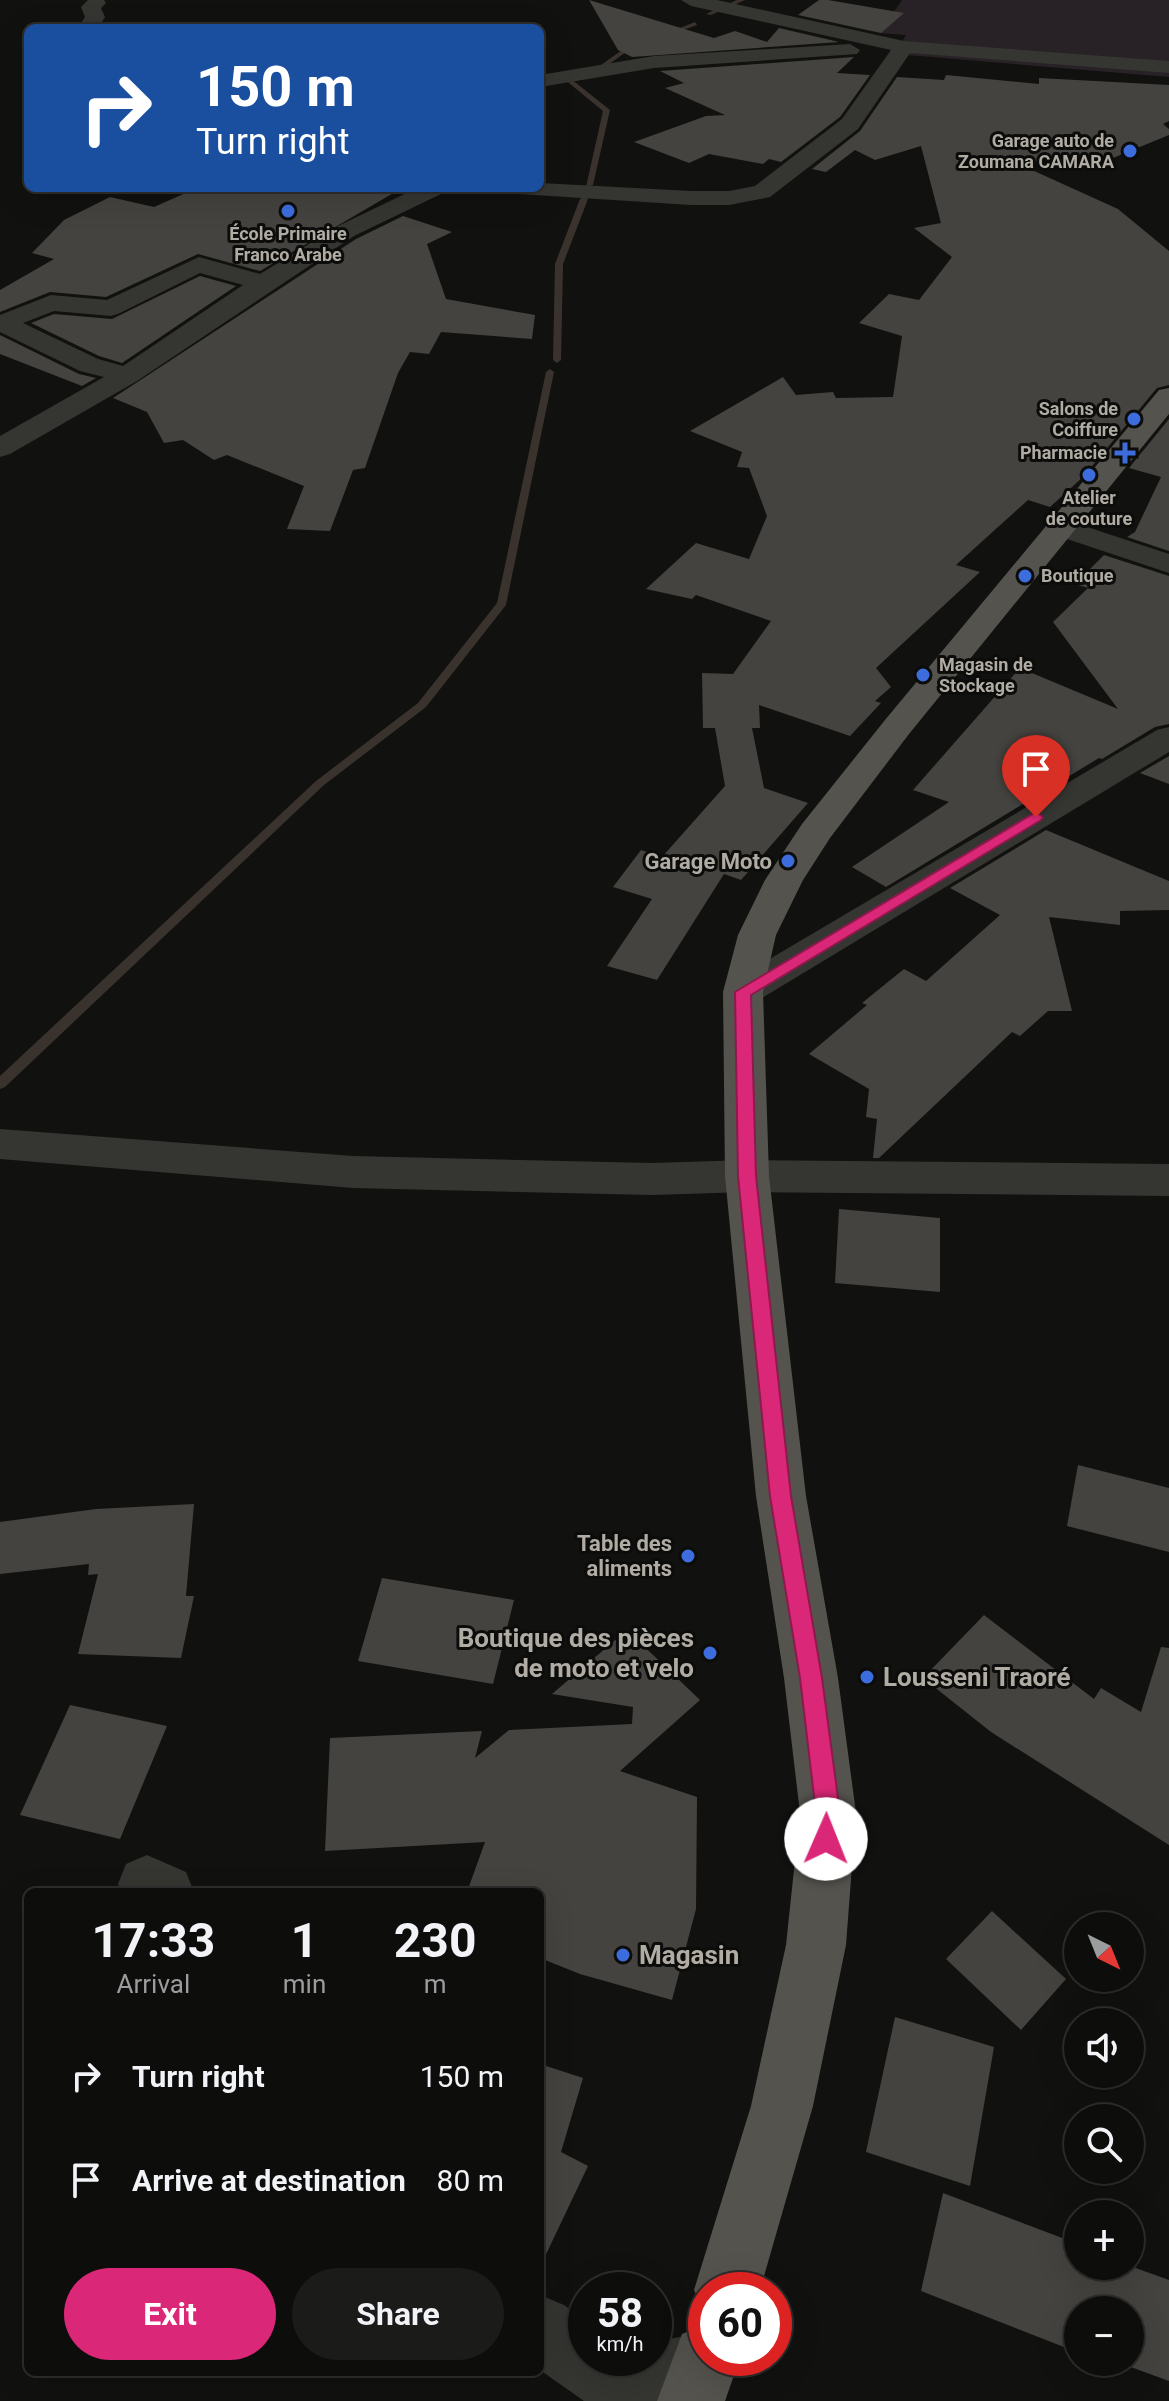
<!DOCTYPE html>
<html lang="en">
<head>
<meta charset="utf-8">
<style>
	:root { --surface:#0d0d0c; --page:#1b1b1a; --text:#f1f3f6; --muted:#9a9c9d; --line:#2d2d2d; --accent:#db2777 }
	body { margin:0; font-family:Roboto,sans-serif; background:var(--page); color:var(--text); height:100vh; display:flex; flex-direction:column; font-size:30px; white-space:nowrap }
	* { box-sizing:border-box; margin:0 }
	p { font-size:26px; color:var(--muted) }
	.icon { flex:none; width:44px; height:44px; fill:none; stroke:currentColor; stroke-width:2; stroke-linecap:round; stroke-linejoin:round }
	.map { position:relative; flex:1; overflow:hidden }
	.panel { position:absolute; left:24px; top:1888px; width:520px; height:488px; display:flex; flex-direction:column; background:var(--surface); border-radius:12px; box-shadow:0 8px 32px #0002,0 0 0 2px var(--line) }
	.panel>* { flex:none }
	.banner { position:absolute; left:24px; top:24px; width:520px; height:168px; border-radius:12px; box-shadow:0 8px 32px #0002,0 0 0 2px var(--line); background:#1a4fa0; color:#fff; overflow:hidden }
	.needle { width:52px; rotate:137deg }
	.controls { position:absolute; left:1064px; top:1912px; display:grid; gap:16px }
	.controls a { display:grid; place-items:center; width:80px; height:80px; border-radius:50%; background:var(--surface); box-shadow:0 8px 32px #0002,0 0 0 2px var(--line); font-size:40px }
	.speed { position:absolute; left:568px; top:2272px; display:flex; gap:16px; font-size:40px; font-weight:700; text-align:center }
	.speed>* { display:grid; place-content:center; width:104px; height:104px; border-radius:50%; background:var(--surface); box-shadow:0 8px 32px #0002,0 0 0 2px var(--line); line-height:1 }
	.speed small { font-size:20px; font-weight:400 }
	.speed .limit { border:12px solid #d22; background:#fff; color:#111 }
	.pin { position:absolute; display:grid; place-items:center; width:68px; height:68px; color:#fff; margin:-82px -34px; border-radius:50% 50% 50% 0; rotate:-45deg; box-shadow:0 0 8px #0007 }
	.pin .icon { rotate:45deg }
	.me { position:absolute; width:88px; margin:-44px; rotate:1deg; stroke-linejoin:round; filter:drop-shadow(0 0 6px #0008) }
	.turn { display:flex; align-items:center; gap:28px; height:168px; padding:0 40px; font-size:36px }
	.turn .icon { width:104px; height:104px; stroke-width:2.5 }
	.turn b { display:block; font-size:56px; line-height:68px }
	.eta { display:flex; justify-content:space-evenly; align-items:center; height:136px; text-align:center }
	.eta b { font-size:48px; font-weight:700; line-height:56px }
	.button { display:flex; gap:16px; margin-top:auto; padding:16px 40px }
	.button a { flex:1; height:92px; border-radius:48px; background:var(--accent); color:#fff; font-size:32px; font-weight:700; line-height:92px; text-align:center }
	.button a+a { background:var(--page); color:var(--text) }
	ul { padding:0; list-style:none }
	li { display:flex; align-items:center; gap:24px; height:104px; padding:0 40px }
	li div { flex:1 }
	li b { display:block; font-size:30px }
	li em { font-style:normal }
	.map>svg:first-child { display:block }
	.green { fill:#282126 }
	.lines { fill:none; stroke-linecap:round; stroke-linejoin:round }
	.stream { fill:#3a332d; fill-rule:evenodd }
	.building { fill:#44433f }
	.minor { fill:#353531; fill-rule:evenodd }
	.major { fill:#54534e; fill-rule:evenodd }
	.route { fill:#db2777; stroke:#8e194d; stroke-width:2 }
	.poi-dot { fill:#3d6ddc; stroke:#0c0c0b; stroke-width:3 }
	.labels { text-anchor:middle; stroke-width:6; stroke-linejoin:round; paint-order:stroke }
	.far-poi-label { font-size:18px; font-weight:bold; fill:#b0aca3; stroke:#0c0c0b; text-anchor:end }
	.poi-label { font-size:22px; font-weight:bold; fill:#b0aca3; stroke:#0c0c0b; text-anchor:end }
	.near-poi-label { font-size:26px; font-weight:bold; fill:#b0aca3; stroke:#0c0c0b; text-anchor:start }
</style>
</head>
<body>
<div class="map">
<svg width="1169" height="2401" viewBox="0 0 1169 2401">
	<rect width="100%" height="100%" fill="#111110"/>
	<path class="green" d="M902,0H1169V77L895,54L906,35L879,33Z"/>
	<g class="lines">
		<g class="stream">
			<path d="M737,0H745L711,15L706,14Z"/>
			<path d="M695,22L697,25L667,36L662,35Z"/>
			<path d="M638,43L640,46L626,52L598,72L571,79L610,110L593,185L586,187L603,111L563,78L594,70L622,50Z"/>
			<path d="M584,197L588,199L563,264L561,360L557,363L553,360L555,264L580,199Z"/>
			<path d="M550,369L554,372L506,605L426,707L324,785L5,1087L0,1089V1076L316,781L418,703L497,603L546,372Z"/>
		</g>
	</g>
	<g class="building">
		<path d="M589,0L714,38L735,31L767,42L779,28L839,42L632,57L618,50Z"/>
		<path d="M819,0H828L904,13L881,33L798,15Z"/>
		<path d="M854,57L837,73L870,75L840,117L781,162L769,159L763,164L709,154L689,163L634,142L706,116L725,115L665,88L684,83L660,71Z"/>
		<path d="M946,75L1039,84V78L1169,85V121L1163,124L1169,129V135L1091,167L1008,159L1118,209L1169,251V385L1157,388L1083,477L1050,507L1028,500L956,565L980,572L876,668L891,687L875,701L881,703L850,736L759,705L760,728H752L764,788L808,803L741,880L724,874L657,980L607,966L652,899L613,887L641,850L662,857L725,786L715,728H703L702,673L733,674L771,621L696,595L692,599L646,589L696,543L749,559L767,516L749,468L737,467L742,452L690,431L783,377L796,395L833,392L836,398L893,397L902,336L859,323L889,294L919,300L952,257L914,228L941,223L921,146L875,160L855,150L826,172L812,169L860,131L897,77L944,80Z"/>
		<path d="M197,188H402L260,271L198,254L106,297L50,292L0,312V290L54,259L32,253L64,220L110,197L154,207Z"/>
		<path d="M403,216L452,232L427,244L446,299L535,315L532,339L441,332L429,354L410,352L398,373L365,468L353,470L330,531L287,529L304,486L227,455L214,460L183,440L164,443L147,412L113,398L356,239Z"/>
		<path d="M200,276L236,286L122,363L99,356L31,323L54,314L112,319Z"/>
		<path d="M0,335L79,374L96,378L82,386L0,354Z"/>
		<path d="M1169,419V551L1127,537L1135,532L1161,477L1129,468Z"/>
		<path d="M1104,555L1169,576V724L1155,727L1102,759L1099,758L886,887L852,867L949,802L913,790L1020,668L1118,709L1053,622L1088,588L1075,584Z"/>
		<path d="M1169,756V784L1140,773Z"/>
		<path d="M1046,830L1169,881V910L1120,911V925L1049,917L1072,1011H1048L1020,1036L1012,1032L879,1158H873L877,1119L866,1117L869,1089L809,1054L867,1005L862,1003L904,969L926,981L1000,915L950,888Z"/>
		<path d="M839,1209L940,1218V1292L835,1283Z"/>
		<path d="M1078,1465L1169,1488V1552L1067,1526Z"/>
		<path d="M194,1504L186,1596H194L181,1658L78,1654L98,1574L88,1575L89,1564L0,1574V1522L96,1509Z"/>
		<path d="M382,1578L514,1600L493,1684L358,1661Z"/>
		<path d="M984,1615L1094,1699L1101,1688L1141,1712L1161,1647L1169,1648V1845L991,1732L923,1678Z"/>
		<path d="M627,1630L700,1700L620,1771L697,1797L696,1909L672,2000L580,1974L540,1958V1892H467L485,1842L325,1851L330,1738L482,1731L475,1758L509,1730L632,1724L633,1707L552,1694Z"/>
		<path d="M70,1705L167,1726L120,1839L20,1815Z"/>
		<path d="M992,1911L1066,1979L1021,2030L946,1959Z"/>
		<path d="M895,2017L994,2047L970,2186L866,2152Z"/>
		<path d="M540,2064L583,2078L561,2152L588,2166L540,2267Z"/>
		<path d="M943,2193L1078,2244V2266H1130L1169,2280V2381L1117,2362H1130V2310H1078V2347L1064,2342V2347L921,2291Z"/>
	</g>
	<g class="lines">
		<g class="minor">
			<path d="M88,0H104L106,3L101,8L105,17L98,28H78L85,17L81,7Z"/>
			<path d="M681,0H717L904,41L1169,61V73L910,53L858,129L770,197L729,205H691L506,193L502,188H540V183L691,191H729L755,186L842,119L891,50L691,6Z"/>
			<path d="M850,44L860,50L857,54L654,68L540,87V75L654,56Z"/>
			<path d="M417,188H447L443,193L354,236L137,381L10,454L0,457V436L104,377L80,371L0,332V315L51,295L107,300L199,257L260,274L338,226ZM200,273L243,285L123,366L98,359L23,323L54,311L111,316L120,313Z"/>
			<path d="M1060,518L1169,554V573L1049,533L1045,527L1049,521Z"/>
			<path d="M1169,727V752L757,1001L743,1005L729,1001L723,992L729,983L1157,730Z"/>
			<path d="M0,1129L353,1156L652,1163L747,1160L1169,1164V1196L747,1192L652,1195L353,1188L0,1159Z"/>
			<path d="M147,1855L186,1872L194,1892H121L118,1884L126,1864Z"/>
			<path d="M540,2295L564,2305L586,2321V2358H654V2342L706,2332V2358H735L738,2365L728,2389L695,2401H584L540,2370Z"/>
		</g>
		<g class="major">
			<path d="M1169,388V414L909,734L830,838L803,880L776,935L763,992L769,1176L806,1496L838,1678L856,1813L846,1945L813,2106L760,2290H706V2315L694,2290L751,2106L786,1945L800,1813L784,1678L756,1496L725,1176L723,992L738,935L765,880L802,824L885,720L1159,390Z"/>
			<path d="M706,2324V2358H740L725,2401H657L682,2334Z"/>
		</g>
	</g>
	<path class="route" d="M1036,812L1043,817L1041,820L751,995L756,1176L791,1496L822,1678L840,1813L834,1847L826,1851L817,1847L814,1839L816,1813L800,1678L770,1496L738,1176L735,992Z"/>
	<g class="poi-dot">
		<circle cx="1130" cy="151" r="8"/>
		<circle cx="288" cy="211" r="8"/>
		<circle cx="1134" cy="419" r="8"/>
		<path d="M1121 441h8v8h8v8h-8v8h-8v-8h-8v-8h8z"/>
		<circle cx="1089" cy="475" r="8"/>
		<circle cx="1025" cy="576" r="8"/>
		<circle cx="923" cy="675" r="8"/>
		<circle cx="788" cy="861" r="8"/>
		<circle cx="688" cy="1556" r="8"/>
		<circle cx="710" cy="1653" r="8"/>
		<circle cx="867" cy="1677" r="8"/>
		<circle cx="623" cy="1955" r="8"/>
	</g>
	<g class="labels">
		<g class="far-poi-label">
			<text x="1114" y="147">Garage auto de<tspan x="1114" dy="21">Zoumana CAMARA</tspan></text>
			<text x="288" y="240" text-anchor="middle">École Primaire<tspan x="288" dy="21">Franco Arabe</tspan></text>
			<text x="1118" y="415">Salons de<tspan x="1118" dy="21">Coiffure</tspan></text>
			<text x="1107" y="459">Pharmacie</text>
			<text x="1089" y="504" text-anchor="middle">Atelier<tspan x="1089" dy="21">de couture</tspan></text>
			<text x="1041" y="582" text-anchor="start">Boutique</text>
			<text x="939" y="671" text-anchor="start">Magasin de<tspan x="939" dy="21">Stockage</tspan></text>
		</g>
		<g class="poi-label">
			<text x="772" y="869">Garage Moto</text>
			<text x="672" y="1551">Table des<tspan x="672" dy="25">aliments</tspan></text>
		</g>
		<g class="near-poi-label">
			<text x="694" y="1647" text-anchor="end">Boutique des pièces<tspan x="694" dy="30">de moto et velo</tspan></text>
			<text x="883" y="1686">Lousseni Traoré</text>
			<text x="639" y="1964">Magasin</text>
		</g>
	</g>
</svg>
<div class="controls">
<a><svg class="needle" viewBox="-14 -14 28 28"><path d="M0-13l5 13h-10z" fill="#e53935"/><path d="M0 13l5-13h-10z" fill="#9a9c9d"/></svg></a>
<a><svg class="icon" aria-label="sound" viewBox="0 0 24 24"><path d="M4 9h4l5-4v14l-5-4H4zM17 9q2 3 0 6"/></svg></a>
<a><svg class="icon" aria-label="search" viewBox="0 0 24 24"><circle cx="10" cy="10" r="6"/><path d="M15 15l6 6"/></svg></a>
<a>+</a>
<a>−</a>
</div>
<div class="speed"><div>58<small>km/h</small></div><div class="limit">60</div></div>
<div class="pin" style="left:1036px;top:817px;background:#d93025"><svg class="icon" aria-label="arrive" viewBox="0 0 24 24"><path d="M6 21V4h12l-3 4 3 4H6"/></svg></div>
<svg class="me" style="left:826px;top:1839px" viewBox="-20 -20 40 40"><circle r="19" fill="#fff"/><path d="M0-13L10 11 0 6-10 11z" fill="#db2777"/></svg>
<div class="banner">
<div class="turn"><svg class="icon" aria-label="right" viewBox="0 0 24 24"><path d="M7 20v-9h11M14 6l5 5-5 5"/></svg><div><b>150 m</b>Turn right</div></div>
</div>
<section class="panel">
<div class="eta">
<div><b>17:33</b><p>Arrival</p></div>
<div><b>1</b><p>min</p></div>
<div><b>230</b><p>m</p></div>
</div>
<ul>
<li><svg class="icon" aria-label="right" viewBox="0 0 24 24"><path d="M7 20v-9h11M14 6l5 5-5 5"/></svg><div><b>Turn right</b></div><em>150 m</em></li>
<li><svg class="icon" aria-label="arrive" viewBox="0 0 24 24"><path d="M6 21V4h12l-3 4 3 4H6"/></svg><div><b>Arrive at destination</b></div><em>80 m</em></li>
</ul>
<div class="button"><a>Exit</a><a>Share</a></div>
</section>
</div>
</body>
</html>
